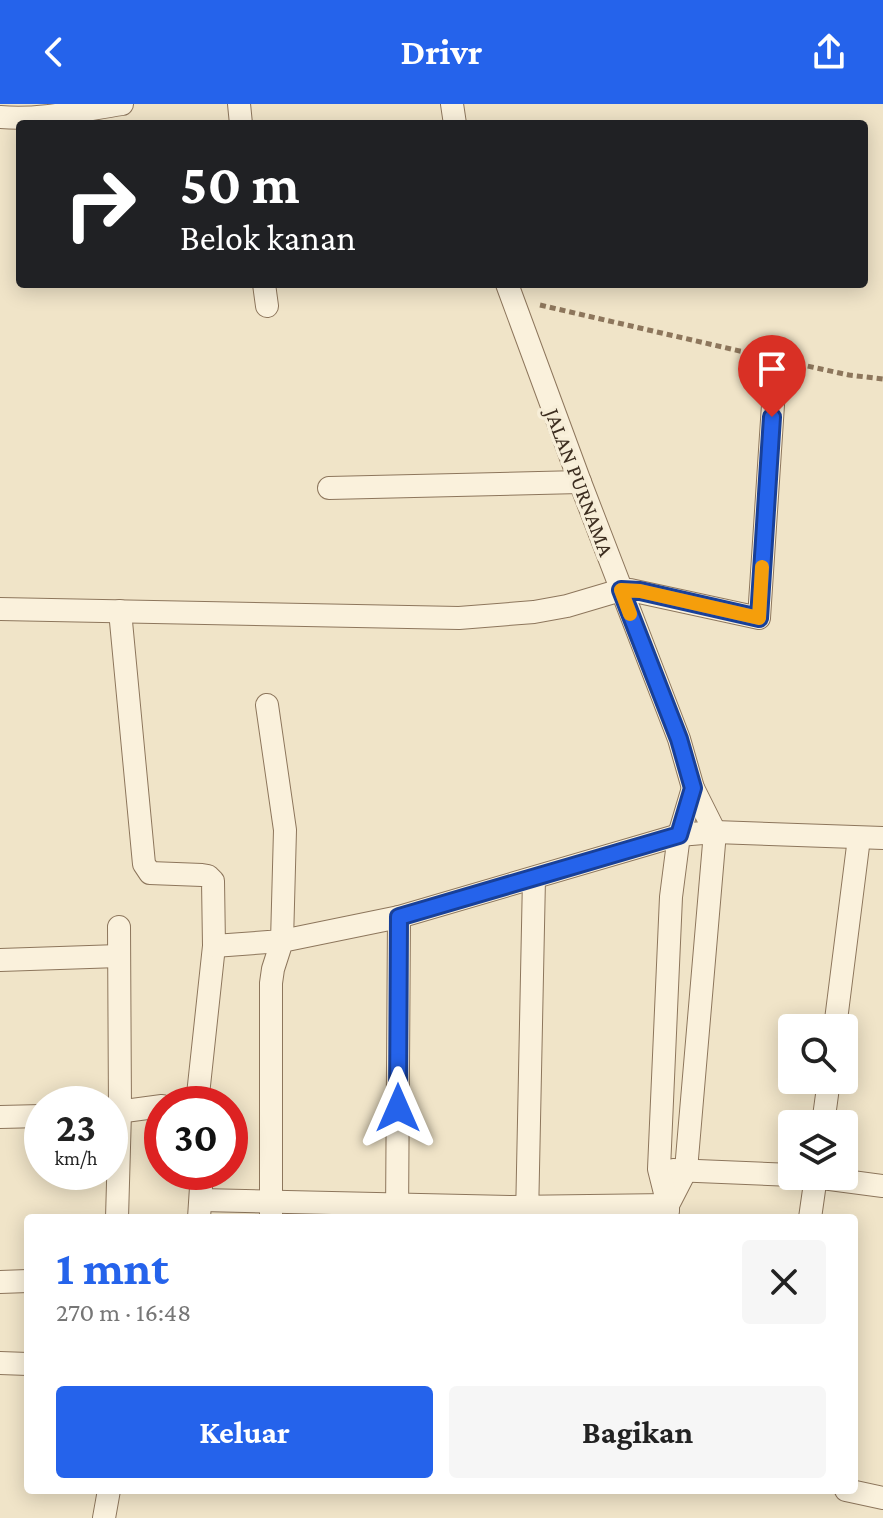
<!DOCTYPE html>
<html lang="id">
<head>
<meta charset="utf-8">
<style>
	:root { --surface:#fff; --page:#f6f6f6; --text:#222; --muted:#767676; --accent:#2563eb }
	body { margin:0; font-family:"Crimson Pro",serif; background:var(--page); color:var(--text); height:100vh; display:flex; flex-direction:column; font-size:30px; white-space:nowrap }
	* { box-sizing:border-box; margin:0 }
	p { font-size:26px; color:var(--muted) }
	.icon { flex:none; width:44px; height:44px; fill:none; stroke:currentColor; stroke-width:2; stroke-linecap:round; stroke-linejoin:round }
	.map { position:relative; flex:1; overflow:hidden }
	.sheet { position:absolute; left:24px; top:1110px; width:834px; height:280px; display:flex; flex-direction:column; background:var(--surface); border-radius:8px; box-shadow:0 4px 20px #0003 }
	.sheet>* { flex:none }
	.guide { position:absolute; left:16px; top:16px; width:852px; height:168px; border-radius:8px; box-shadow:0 4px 20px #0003; background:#202124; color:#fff; overflow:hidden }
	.tools { position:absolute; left:778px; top:910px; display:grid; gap:16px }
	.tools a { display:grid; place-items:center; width:80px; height:80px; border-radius:8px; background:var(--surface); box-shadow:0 4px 20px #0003; font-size:40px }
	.speed { position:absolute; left:24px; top:982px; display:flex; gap:16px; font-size:40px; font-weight:700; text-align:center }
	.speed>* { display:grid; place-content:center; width:104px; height:104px; border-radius:50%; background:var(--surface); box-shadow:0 4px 20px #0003; line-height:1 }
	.speed small { font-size:20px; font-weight:400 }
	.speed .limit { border:12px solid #d22; background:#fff; color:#111 }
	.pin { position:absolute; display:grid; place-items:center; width:68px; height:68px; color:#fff; margin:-82px -34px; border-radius:50% 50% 50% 0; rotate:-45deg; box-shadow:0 0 8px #0007 }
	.pin .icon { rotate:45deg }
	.me { position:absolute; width:88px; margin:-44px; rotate:0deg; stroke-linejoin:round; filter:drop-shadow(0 0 6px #0008) }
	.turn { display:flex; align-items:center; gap:28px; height:168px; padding:0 32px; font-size:36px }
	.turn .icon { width:104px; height:104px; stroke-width:2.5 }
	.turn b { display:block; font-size:56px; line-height:68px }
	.round { display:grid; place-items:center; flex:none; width:84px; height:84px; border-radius:8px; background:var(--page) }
	.headline { display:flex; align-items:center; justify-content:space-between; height:136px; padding:0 32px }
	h1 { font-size:48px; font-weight:700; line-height:60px; color:var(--accent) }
	.action { display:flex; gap:16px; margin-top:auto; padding:16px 32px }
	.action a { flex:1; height:92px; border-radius:8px; background:var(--accent); color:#fff; font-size:32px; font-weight:700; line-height:92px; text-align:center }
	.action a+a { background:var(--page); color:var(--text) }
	header { display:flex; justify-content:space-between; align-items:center; height:104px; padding:0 32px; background:var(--accent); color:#fff; font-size:36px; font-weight:700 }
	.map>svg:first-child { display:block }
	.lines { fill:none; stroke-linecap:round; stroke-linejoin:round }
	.minor-casing { stroke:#8d765c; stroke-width:24 }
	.path { stroke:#8d765c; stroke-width:5; stroke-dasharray:6 4; stroke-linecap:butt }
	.minor { stroke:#faf1dc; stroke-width:22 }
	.route-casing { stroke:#184099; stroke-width:20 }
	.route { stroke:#2563eb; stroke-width:14 }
	.slow { stroke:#f59e0b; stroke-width:14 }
	.labels { text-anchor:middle; stroke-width:7; stroke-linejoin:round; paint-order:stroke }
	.street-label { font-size:22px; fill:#3d2e20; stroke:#f7eed8 }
</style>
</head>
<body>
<header><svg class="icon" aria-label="back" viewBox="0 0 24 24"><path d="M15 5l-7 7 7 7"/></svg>Drivr<svg class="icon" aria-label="share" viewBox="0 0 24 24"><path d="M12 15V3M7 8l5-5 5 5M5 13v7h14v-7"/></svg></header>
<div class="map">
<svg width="883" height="1414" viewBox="0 0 883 1414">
	<rect width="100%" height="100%" fill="#f0e4c8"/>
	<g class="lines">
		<defs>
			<g id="minor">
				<path d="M239,0L241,20"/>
				<path d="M452,0L455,20"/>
				<path d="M0,13C41,17 82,6 122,0"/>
				<path d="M264,180L267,202"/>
				<path d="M507,180L580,378L679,635L693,684L715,728L686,1066L668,1101"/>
				<path d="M329,384L580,378"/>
				<path d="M0,505L459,514L534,508L567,502L621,486H630L759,514L776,255"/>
				<path d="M120,507L144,760L150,769L202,771L208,772L213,777L214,842L197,1000"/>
				<path d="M214,842L282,837L285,726L267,601"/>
				<path d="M0,856L119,852"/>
				<path d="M835,924L859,734"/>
				<path d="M110,1009L162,1002"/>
				<path d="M0,1013L42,1012"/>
				<path d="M823,1020L829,976"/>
				<path d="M673,1066L792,1071"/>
				<path d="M807,1072L883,1082"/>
				<path d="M201,1096L510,1103L668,1101"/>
				<path d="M668,1107V1101L659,1065L671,793L679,731L693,684"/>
				<path d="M117,1114L120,1008L119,823"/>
				<path d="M199,1114L202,1068"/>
				<path d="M271,1114V879L273,865L282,837L399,813L679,731L715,728L883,734"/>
				<path d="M397,1114L399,813"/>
				<path d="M527,1114L534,774"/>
				<path d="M810,1114L816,1072"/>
				<path d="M0,1178L28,1177"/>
				<path d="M0,1259L28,1260"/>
				<path d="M846,1386L883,1394"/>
				<path d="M104,1414L109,1386"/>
			</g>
		</defs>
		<use href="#minor" class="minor-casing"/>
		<g class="path">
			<path d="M540,201L757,251"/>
			<path d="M798,260L849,271L883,275"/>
		</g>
		<use href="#minor" class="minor"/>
	</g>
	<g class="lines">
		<defs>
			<path id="route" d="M398,1004L399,813L679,731L693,684L679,635L621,486L640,487L759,514L772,313"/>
		</defs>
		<use href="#route" class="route-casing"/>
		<use href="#route" class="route"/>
		<path class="slow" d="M630,510L621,486L640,487L759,514L762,463"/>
	</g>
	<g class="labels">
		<g class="street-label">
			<text transform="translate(580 378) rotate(69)" y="8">JALAN PURNAMA</text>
		</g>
	</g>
</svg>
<div class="tools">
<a><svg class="icon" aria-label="search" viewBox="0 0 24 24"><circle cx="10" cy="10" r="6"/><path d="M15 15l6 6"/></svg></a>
<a><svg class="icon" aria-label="layers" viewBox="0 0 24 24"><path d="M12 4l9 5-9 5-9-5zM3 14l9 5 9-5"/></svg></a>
</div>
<div class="speed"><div>23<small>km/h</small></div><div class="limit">30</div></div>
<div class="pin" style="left:772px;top:313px;background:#d93025"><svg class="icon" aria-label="arrive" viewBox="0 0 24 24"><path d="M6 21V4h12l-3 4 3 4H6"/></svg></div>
<svg class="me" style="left:398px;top:1004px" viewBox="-20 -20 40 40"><path d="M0-17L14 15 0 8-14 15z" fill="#2563eb" stroke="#fff" stroke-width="4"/></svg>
<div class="guide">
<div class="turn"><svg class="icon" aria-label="right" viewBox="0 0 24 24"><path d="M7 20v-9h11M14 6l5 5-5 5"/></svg><div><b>50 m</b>Belok kanan</div></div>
</div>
<section class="sheet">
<div class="headline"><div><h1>1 mnt</h1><p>270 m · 16:48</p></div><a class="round"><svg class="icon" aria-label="close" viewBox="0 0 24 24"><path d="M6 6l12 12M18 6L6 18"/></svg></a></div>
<div class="action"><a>Keluar</a><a>Bagikan</a></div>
</section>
</div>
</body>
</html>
